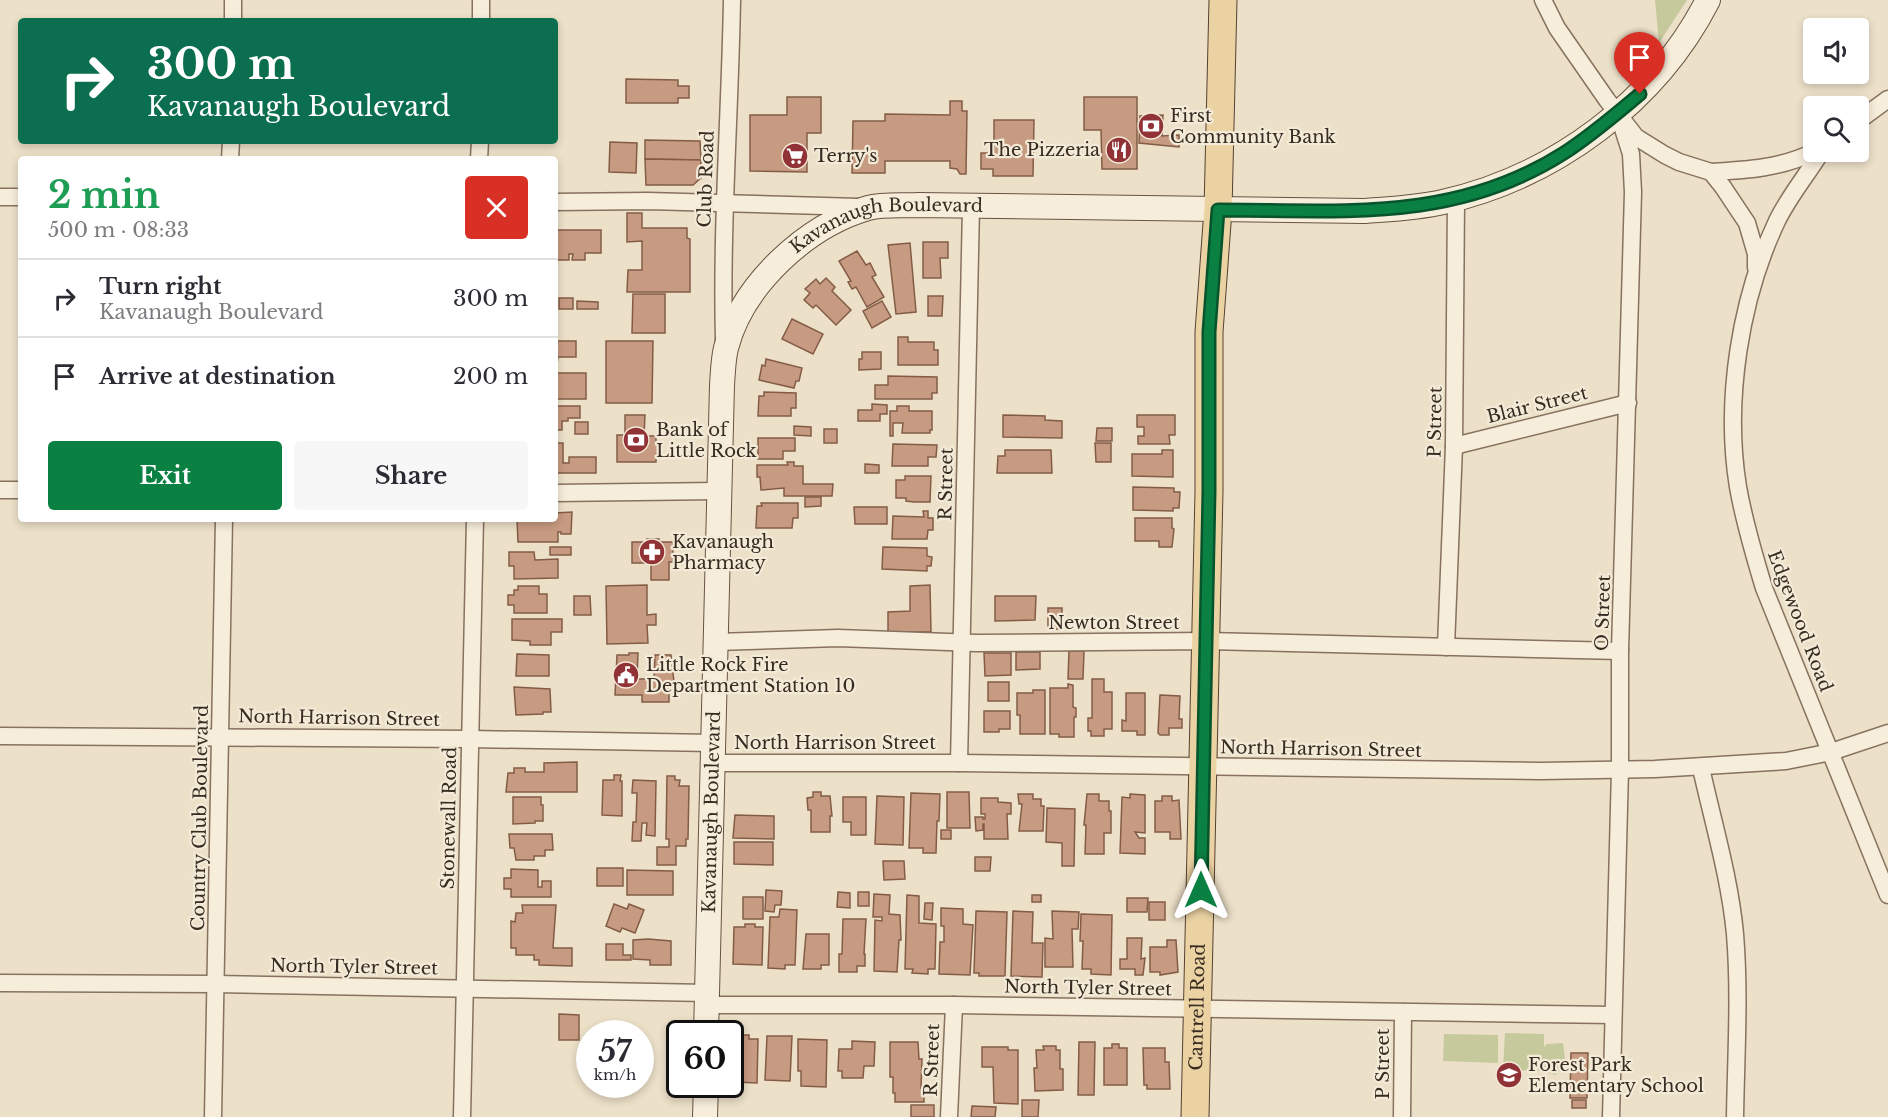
<!DOCTYPE html>
<html lang="en">
<head>
<meta charset="utf-8">
<style>
	:root { --surface:#fff; --page:#f7f7f7; --text:#2b2b33; --muted:#7c7c81; --line:#e1e1e2; --accent:#0b8043 }
	body { margin:0; font-family:"Libre Baskerville",serif; background:var(--page); color:var(--text); height:100vh; display:flex; flex-direction:column; font-size:22px; white-space:nowrap }
	* { box-sizing:border-box; margin:0 }
	p { font-size:20px; color:var(--muted) }
	.icon { flex:none; width:33px; height:33px; fill:none; stroke:currentColor; stroke-width:2; stroke-linecap:round; stroke-linejoin:round }
	.map { position:relative; flex:1; overflow:hidden }
	.drawer { position:absolute; left:18px; top:156px; width:540px; height:366px; display:flex; flex-direction:column; background:var(--surface); border-radius:6px; box-shadow:0 3px 9px #0003 }
	.drawer>* { flex:none }
	.hud { position:absolute; left:18px; top:18px; width:540px; height:126px; border-radius:6px; box-shadow:0 3px 9px #0003; background:#0b6e4f; color:#fff; overflow:hidden }
	.buttons { position:absolute; left:1803px; top:18px; display:grid; gap:12px }
	.buttons a { display:grid; place-items:center; width:66px; height:66px; border-radius:6px; background:var(--surface); box-shadow:0 3px 9px #0003; font-size:30px }
	.speed { position:absolute; left:576px; top:1020px; display:flex; gap:12px; font-size:30px; font-weight:700; text-align:center }
	.speed>* { display:grid; place-content:center; width:78px; height:78px; border-radius:50%; background:var(--surface); box-shadow:0 3px 9px #0003; line-height:1 }
	.speed small { font-size:15px; font-weight:400 }
	.speed .limit { border:3px solid #111; border-radius:9px; background:#fff; color:#111 }
	.pin { position:absolute; display:grid; place-items:center; width:51px; height:51px; color:#fff; margin:-62px -26px; border-radius:50% 50% 50% 0; rotate:-45deg; box-shadow:0 0 6px #0007 }
	.pin .icon { rotate:45deg }
	.me { position:absolute; width:66px; margin:-33px; rotate:0deg; stroke-linejoin:round; filter:drop-shadow(0 0 4px #0008) }
	.turn { display:flex; align-items:center; gap:21px; height:126px; padding:0 30px; font-size:27px }
	.turn .icon { width:78px; height:78px; stroke-width:2.5 }
	.turn b { display:block; font-size:42px; line-height:51px }
	.round { display:grid; place-items:center; flex:none; width:63px; height:63px; border-radius:6px; background:var(--page) }
	.headline { display:flex; align-items:center; justify-content:space-between; height:102px; padding:0 30px }
	h1 { font-size:36px; font-weight:800; line-height:45px; color:#1e9e55 }
	.cta { display:flex; gap:12px; margin-top:auto; padding:12px 30px }
	.cta a { flex:1; height:69px; border-radius:6px; background:var(--accent); color:#fff; font-size:24px; font-weight:800; line-height:69px; text-align:center }
	.cta a+a { background:var(--page); color:var(--text) }
	ul { padding:0; list-style:none }
	li { display:flex; align-items:center; gap:18px; height:78px; padding:0 30px; border-top:2px solid var(--line) }
	li div { flex:1 }
	li b { display:block; font-size:22px }
	li em { font-style:normal }
	.map>svg:first-child { display:block }
	.green { fill:#c6c99c }
	.building { fill:#c79b81; stroke:#845c46; stroke-width:1.5 }
	.lines { fill:none; stroke-linecap:round; stroke-linejoin:round }
	.street-casing { stroke:#86725e; stroke-width:19 }
	.secondary-casing { stroke:#685341; stroke-width:26 }
	.primary-casing { stroke:#554132; stroke-width:29 }
	.street { stroke:#f7eddb; stroke-width:16 }
	.secondary { stroke:#f7eddb; stroke-width:24 }
	.primary { stroke:#ebd2a3; stroke-width:27 }
	.route-casing { stroke:#07532c; stroke-width:15 }
	.route { stroke:#0b8043; stroke-width:10 }
	.labels { text-anchor:middle; stroke-width:4.5; stroke-linejoin:round; paint-order:stroke }
	.poi-label { font-size:18px; fill:#382b21; stroke:#f3ead7; text-anchor:start }
	.street-label { font-size:18px; fill:#382b21; stroke:#f3ead7 }
</style>
</head>
<body>
<div class="map">
<svg width="1888" height="1117" viewBox="0 0 1888 1117">
	<rect width="100%" height="100%" fill="#ece0c8"/>
	<g class="green">
		<path d="M1655,0H1687L1659,43Z"/>
		<path d="M1505,1033L1544,1034V1047L1547,1044L1563,1043L1566,1066L1555,1075L1542,1071L1503,1070Z"/>
		<path d="M1444,1034L1498,1035V1063L1443,1061Z"/>
	</g>
	<g class="building">
		<path d="M626,79L678,80V86H689V98H678V103H626Z"/>
		<path d="M787,97H821V133H807V172L750,171V115H787Z"/>
		<path d="M1084,97H1137V169H1102L1101,130H1084Z"/>
		<path d="M950,101H962V111H967L966,174H960L957,169L950,168V161H885V173H852L853,121H885V114L950,115Z"/>
		<path d="M1163,115L1162,136L1179,135V147L1139,143L1140,116Z"/>
		<path d="M994,120H1034L1033,176H993V169H981V153H994Z"/>
		<path d="M645,140L700,141L701,160L645,159Z"/>
		<path d="M610,142L637,143L636,173L609,172Z"/>
		<path d="M645,159L701,160V178L693,185H646Z"/>
		<path d="M627,213H642V228H687V238L690,239V292H627L628,270H642V241L627,242Z"/>
		<path d="M557,230H601V253H585V260H572L573,254H569V260H557Z"/>
		<path d="M923,242H948V258H940L941,278H923Z"/>
		<path d="M910,243L916,312L896,314L888,245Z"/>
		<path d="M857,251L866,265L870,263L876,275L872,277L884,297L867,307L856,287L852,289L848,282L851,281L839,261Z"/>
		<path d="M826,278L835,287L832,291L851,310L836,325L816,305L813,308L804,300L810,293L805,289L816,279L820,284Z"/>
		<path d="M633,294H665V333H632Z"/>
		<path d="M928,296H943L942,316H928Z"/>
		<rect x="559" y="298" width="14" height="11"/>
		<path d="M577,301L598,302V309H577Z"/>
		<path d="M882,301L891,317L872,328L863,311Z"/>
		<path d="M792,319L823,334L813,354L782,339Z"/>
		<path d="M898,337H908V342H934V350H938V365H898Z"/>
		<path d="M555,341H576V357H558L557,364H555Z"/>
		<path d="M606,341H653L652,403H606Z"/>
		<path d="M862,352H881V369L859,370V359H862Z"/>
		<path d="M766,359L802,368L799,381H796L794,388L759,380L762,365L765,366Z"/>
		<rect x="555" y="373" width="31" height="26"/>
		<path d="M888,376L937,377V393H932V399H875V385H888Z"/>
		<path d="M764,392L796,393V408H791V416H758L759,396H764Z"/>
		<path d="M872,404L887,405V414H880V421H858V410H872Z"/>
		<path d="M556,406H580V418H568V421H562V430H555Z"/>
		<path d="M897,406H909V411H932V430H930V433H902L903,423H893V436H890V411H897Z"/>
		<path d="M625,415H645L644,436H656V444H661V454H656V462H617V435H625Z"/>
		<path d="M1003,415L1045,416V420L1062,421V438L1003,437Z"/>
		<path d="M1137,415H1175V435H1169L1170,444H1138V436H1144V427H1137Z"/>
		<rect x="575" y="422" width="13" height="12"/>
		<path d="M794,426L811,427V436L794,435Z"/>
		<path d="M1097,428H1112V441H1096Z"/>
		<rect x="824" y="429" width="13" height="14"/>
		<path d="M758,438H795V451H783V459H758Z"/>
		<path d="M555,443H563V463H569V457H596V473H555Z"/>
		<path d="M1095,443H1111V462H1096Z"/>
		<path d="M893,444L937,445L936,457H928V466H892Z"/>
		<path d="M1005,450H1051L1052,473H997L998,456H1005Z"/>
		<path d="M1162,450H1173V477L1132,476V454H1162Z"/>
		<path d="M787,462H794V466H803V484H833L832,496H784V488L761,490L760,477H757V465H788Z"/>
		<path d="M865,464L879,465V473H865Z"/>
		<path d="M905,476H931L930,502H914L906,501V498H896V480H905Z"/>
		<path d="M1133,487L1174,488V492H1180L1179,508H1173V511L1133,510Z"/>
		<path d="M805,497H821V506L805,507Z"/>
		<path d="M761,503H798V518H793L792,528H756L757,506H762Z"/>
		<path d="M854,507H887V524H855Z"/>
		<path d="M923,511H928V518H933V530H928L927,539H892L893,516L924,517Z"/>
		<path d="M572,512L571,534H561V532H558V542H518L517,519H555V513Z"/>
		<path d="M1135,518H1172V528L1174,529L1172,547H1159V541H1135Z"/>
		<path d="M647,539H659L658,542H673V562H669V580H651V563H632V542H647Z"/>
		<rect x="550" y="547" width="21" height="8"/>
		<path d="M883,547L927,548V556L932,557L931,566H927V571L882,569Z"/>
		<path d="M509,552H534L535,560L558,559V578L514,579V566H509Z"/>
		<path d="M647,585V615L656,614V625H647L648,643L607,644L606,586Z"/>
		<path d="M930,585L931,632H888V612L910,611V586Z"/>
		<path d="M518,586H539V594H547V613H514V605H508V595H514V590H518Z"/>
		<path d="M574,596H590L591,615H574Z"/>
		<path d="M995,596H1036L1035,620L995,621Z"/>
		<rect x="1048" y="608" width="14" height="21"/>
		<path d="M512,619H562V632H551V645H530V641L512,640Z"/>
		<path d="M1069,651H1084L1083,679H1068Z"/>
		<path d="M1016,652H1040V669L1016,670Z"/>
		<path d="M629,653H638L637,679H654L655,655H671L674,682H669V702H642V695H615L617,655H629Z"/>
		<path d="M984,653H1011V675L985,676Z"/>
		<path d="M517,654L549,655V676H516Z"/>
		<path d="M1092,679H1104V692H1112V729H1104V736H1091V731H1088V718H1092Z"/>
		<rect x="988" y="682" width="21" height="19"/>
		<path d="M1068,684L1073,685V707L1076,708V717H1074V737H1059V734H1050V688H1068Z"/>
		<path d="M514,687L550,689L551,712H543V714L516,715Z"/>
		<path d="M1033,690H1045V734H1020V715H1017V693H1033Z"/>
		<path d="M1126,693H1145V735H1137V731H1122V720L1126,721Z"/>
		<path d="M1160,695L1180,696L1179,719H1182V728H1169V735H1160L1158,733Z"/>
		<path d="M984,711H1010V729H999V732H984Z"/>
		<path d="M577,762V792H506L508,773H514V768H525V772H544V763Z"/>
		<path d="M614,775H621L620,781H622V816L602,815L603,780H614Z"/>
		<path d="M667,776H675V780H680L679,786H689L688,839H686V846H676V865H657V847H669V839H666Z"/>
		<path d="M633,780L656,781L655,836L646,835L647,823H642L641,841H632L633,822H636L637,793H632Z"/>
		<path d="M813,792H821V796H830L832,816H830V832H811V810H808L807,798L813,797Z"/>
		<path d="M947,792H969L970,828H947Z"/>
		<path d="M911,793L940,794L939,821H937L936,853H923V848H909Z"/>
		<path d="M1018,794H1033V799H1041V806H1044L1043,831H1019L1022,804H1019Z"/>
		<path d="M1087,794H1099V801H1109V811H1111V833H1104V854H1085L1086,825H1084Z"/>
		<path d="M1130,794L1145,795V833L1135,832L1139,838H1145V854L1120,853L1122,797L1130,798Z"/>
		<path d="M877,796L904,797L903,845L875,844Z"/>
		<path d="M1162,796H1172V801L1179,800L1181,839H1170V832H1155V801H1162Z"/>
		<path d="M513,797H541V805H543V821H535V823L513,824Z"/>
		<path d="M843,797H866V835H851V822H843Z"/>
		<path d="M981,798H998V802L1011,803V814H1007L1008,839H984V824H983V830L976,831L975,817H983V819H985V814H981Z"/>
		<path d="M1047,808L1075,809L1074,866H1062V843L1046,842Z"/>
		<path d="M735,815L774,816V839L733,838Z"/>
		<rect x="941" y="830" width="10" height="9"/>
		<path d="M509,834H552L553,850H545V856H534V860H516L514,848H510Z"/>
		<path d="M734,842H773V865L734,864Z"/>
		<path d="M975,857H991L990,871H975Z"/>
		<path d="M883,861H904L905,879L884,880Z"/>
		<rect x="597" y="868" width="26" height="18"/>
		<path d="M511,869L538,870V887H542V881H551V897H511V889H504V878H511Z"/>
		<path d="M627,870L673,871V895H627Z"/>
		<path d="M766,890L782,891L781,905H775L774,912L765,911Z"/>
		<path d="M838,892L850,893V908L837,907Z"/>
		<rect x="858" y="892" width="11" height="14"/>
		<path d="M874,894L890,895L889,914L900,915L901,940H899L897,972L874,971L875,920L882,921V917H873Z"/>
		<path d="M907,895L919,896V923L936,924L935,969H928V974L912,973L913,969H905Z"/>
		<rect x="1032" y="895" width="9" height="7"/>
		<rect x="743" y="897" width="20" height="22"/>
		<path d="M1127,898H1148L1147,912H1127Z"/>
		<rect x="1149" y="902" width="16" height="18"/>
		<path d="M925,903H933L932,920L924,919Z"/>
		<path d="M614,904L627,909L629,904L644,910L635,933L622,928L620,932L606,926Z"/>
		<path d="M522,905H556L553,948H572V966L539,965V960H534V955H516V948H511V921L515,922L516,913H523Z"/>
		<path d="M941,908L963,909V924L973,925L970,975L939,974L940,942H944V926H941Z"/>
		<path d="M780,909L797,910L795,965H785V969L768,968L770,917H779Z"/>
		<path d="M976,911L1007,912L1005,976H979V973H974Z"/>
		<path d="M1013,911L1033,912L1032,943H1043L1042,977L1011,976Z"/>
		<path d="M1052,911L1079,912L1078,929H1072L1073,967H1045V938L1053,939Z"/>
		<path d="M1081,914L1112,915L1111,975L1091,974V969H1082L1083,941H1080Z"/>
		<path d="M843,919H866L864,954H865V966H857V972H839V954H842Z"/>
		<path d="M745,924H755V927H763L762,965L733,964L734,927H745Z"/>
		<path d="M806,934H829V965H821V969H803Z"/>
		<path d="M1127,938H1142L1141,959L1145,958L1143,975H1135V969H1120V959H1127Z"/>
		<path d="M648,939L671,941V965H650V960L633,959V940Z"/>
		<path d="M1167,940H1176L1178,972L1160,975V972H1150V947H1167Z"/>
		<path d="M606,944H623V955H631V960H606Z"/>
		<path d="M559,1014L579,1015V1040H559Z"/>
		<path d="M743,1035H749V1039H758L757,1083L734,1082V1038H742Z"/>
		<path d="M767,1036H792L790,1081L765,1080Z"/>
		<path d="M798,1039L827,1040L826,1087L801,1086V1071H798Z"/>
		<path d="M852,1041L875,1042L874,1066H864L863,1078H842V1071H838L839,1049H852Z"/>
		<path d="M890,1042H918L919,1059H922L921,1088H924V1102H895V1093H893V1077H890Z"/>
		<path d="M1079,1042H1095L1094,1095H1078Z"/>
		<path d="M1112,1044H1119V1048H1127V1085H1104V1048H1112Z"/>
		<path d="M1043,1046H1056V1050H1060V1069H1063V1090L1035,1091L1034,1068H1037L1036,1050H1044Z"/>
		<path d="M982,1047H1008V1050H1018V1104L994,1103L993,1067H982Z"/>
		<path d="M1143,1048H1165V1062H1169L1170,1089H1147V1085H1144Z"/>
		<path d="M1571,1053H1588L1587,1098H1570Z"/>
		<path d="M1022,1100H1039L1038,1117H1022Z"/>
		<rect x="1572" y="1100" width="14" height="8"/>
		<rect x="911" y="1105" width="23" height="12"/>
		<path d="M972,1106L996,1107L995,1117H971Z"/>
	</g>
	<g class="lines">
		<defs>
			<g id="street">
				<path d="M1543,0L1557,28L1607,100L1636,137L1665,155L1679,162L1711,172L1723,187L1747,223L1756,254V268"/>
				<path d="M233,21V0"/>
				<path d="M481,21V0"/>
				<path d="M1858,121L1888,99"/>
				<path d="M1821,152C1807,175 1789,196 1777,221C1740,299 1724,401 1738,487C1744,521 1754,555 1764,588L1888,895"/>
				<path d="M230,159L231,141"/>
				<path d="M479,159L480,141"/>
				<path d="M1711,172C1748,170 1781,168 1814,152"/>
				<path d="M0,197H21"/>
				<path d="M555,202L648,201L859,207"/>
				<path d="M724,341C721,227 730,114 732,0"/>
				<path d="M1454,446L1628,403"/>
				<path d="M0,490H21"/>
				<path d="M555,493L718,491"/>
				<path d="M716,642L838,638L976,643L1206,641L1620,651"/>
				<path d="M1446,647L1454,446L1456,199"/>
				<path d="M0,736L471,739L713,743"/>
				<path d="M713,763H959L1541,771L1655,769L1786,761L1831,752L1888,733"/>
				<path d="M959,763L971,207"/>
				<path d="M1701,768C1713,822 1730,879 1735,934C1740,994 1736,1056 1735,1117"/>
				<path d="M0,983L216,984L707,993"/>
				<path d="M707,1005H954L1613,1015"/>
				<path d="M213,1117L224,519"/>
				<path d="M462,1117L475,519"/>
				<path d="M949,1117L954,1005"/>
				<path d="M1402,1117L1403,1012"/>
				<path d="M1611,1117L1620,769V651L1633,192L1631,154L1618,113"/>
			</g>
			<g id="secondary">
				<path id="s1" d="M706,1034L722,385C723,373 723,360 726,348C742,285 806,226 868,208C883,204 902,206 918,205L1365,211C1391,209 1417,208 1443,202C1554,177 1656,102 1708,0"/>
				<path d="M705,1117L706,1084"/>
			</g>
			<g id="primary">
				<path id="s2" d="M1195,1117L1209,491V332L1218,210L1223,0"/>
			</g>
		</defs>
		<use href="#street" class="street-casing"/>
		<use href="#secondary" class="secondary-casing"/>
		<use href="#primary" class="primary-casing"/>
		<use href="#street" class="street"/>
		<use href="#secondary" class="secondary"/>
		<use href="#primary" class="primary"/>
	</g>
	<g class="lines">
		<defs>
			<path id="route" d="M1201,890L1209,491V332L1218,210C1343,210 1454,223 1564,153C1592,135 1616,114 1640,94"/>
		</defs>
		<use href="#route" class="route-casing"/>
		<use href="#route" class="route"/>
	</g>
	<defs>
		<symbol id="bank-disc" viewBox="-11 -11 22 22"><circle r="9.5" fill="#913237" stroke="#f3ead7"/><path d="M-6-4H6V4H-6ZM0-2.3a2.3 2.3 0 1 0 0 4.6a2.3 2.3 0 1 0 0-4.6Z" fill="#fff"/></symbol>
		<symbol id="restaurant-disc" viewBox="-11 -11 22 22"><circle r="9.5" fill="#913237" stroke="#f3ead7"/><path d="M-5-6h1v4h1v-4h1v4h1v-4h1v5L-1.5 .5V6h-2V.5L-5-1ZM5-6V6H3V1.5H1.5Q1.5-4 5-6Z" fill="#fff"/></symbol>
		<symbol id="supermarket-disc" viewBox="-11 -11 22 22"><circle r="9.5" fill="#913237" stroke="#f3ead7"/><path d="M-6-5.5h2.5l.6 2H6L4.5 2H-2.5L-4.4-4H-6ZM-1.5 3.2a1.3 1.3 0 1 0 .1 0ZM3 3.2a1.3 1.3 0 1 0 .1 0Z" fill="#fff"/></symbol>
		<symbol id="pharmacy-disc" viewBox="-11 -11 22 22"><circle r="9.5" fill="#913237" stroke="#f3ead7"/><path d="M-2-6h4v4h4v4h-4v4h-4v-4h-4v-4h4Z" fill="#fff"/></symbol>
		<symbol id="civic-disc" viewBox="-11 -11 22 22"><circle r="9.5" fill="#913237" stroke="#f3ead7"/><path d="M-.6-6.5H3V-4.5H.6V-3L4-1V1h2V6H-6V1h2V-1L-.6-3ZM-1.2 2.5V6h2.4V2.5Z" fill="#fff"/></symbol>
		<symbol id="school-disc" viewBox="-11 -11 22 22"><circle r="9.5" fill="#913237" stroke="#f3ead7"/><path d="M0-5L7-2L0 1L-7-2ZM-4 1L0 2.5L4 1V4Q0 6-4 4Z" fill="#fff"/></symbol>
	</defs>
	<g fill-rule="evenodd">
		<use href="#bank-disc" x="1136" y="111" width="30" height="30"/>
		<use href="#restaurant-disc" x="1104" y="135" width="30" height="30"/>
		<use href="#supermarket-disc" x="780" y="141" width="30" height="30"/>
		<use href="#bank-disc" x="621" y="425" width="30" height="30"/>
		<use href="#pharmacy-disc" x="637" y="537" width="30" height="30"/>
		<use href="#civic-disc" x="611" y="660" width="30" height="30"/>
		<use href="#school-disc" x="1494" y="1060" width="30" height="30"/>
	</g>
	<g class="labels">
		<g class="poi-label">
			<text x="1170" y="122">First<tspan x="1170" dy="21">Community Bank</tspan></text>
			<text x="1100" y="156" text-anchor="end">The Pizzeria</text>
			<text x="814" y="162">Terry's</text>
			<text x="656" y="436">Bank of<tspan x="656" dy="21">Little Rock</tspan></text>
			<text x="672" y="548">Kavanaugh<tspan x="672" dy="21">Pharmacy</tspan></text>
			<text x="646" y="671">Little Rock Fire<tspan x="646" dy="21">Department Station 10</tspan></text>
			<text x="1528" y="1071">Forest Park<tspan x="1528" dy="21">Elementary School</tspan></text>
		</g>
		<g class="street-label">
			<text transform="translate(706 179) rotate(-88)" y="6">Club Road</text>
			<text dy="6" stroke="none"><textPath href="#s1" startOffset="908">Kavanaugh Boulevard</textPath></text>
			<text transform="translate(1537 405) rotate(-14)" y="6">Blair Street</text>
			<text transform="translate(1435 422) rotate(-89)" y="6">P Street</text>
			<text transform="translate(946 484) rotate(-89)" y="6">R Street</text>
			<text transform="translate(1603 613) rotate(-88)" y="6">O Street</text>
			<text transform="translate(1800 621) rotate(69)" y="6">Edgewood Road</text>
			<text x="1114" y="629">Newton Street</text>
			<text transform="translate(339 718) rotate(1)" y="6">North Harrison Street</text>
			<text x="835" y="749">North Harrison Street</text>
			<text transform="translate(1321 749) rotate(1)" y="6">North Harrison Street</text>
			<text dy="6" stroke="none"><textPath href="#s1" startOffset="222">Kavanaugh Boulevard</textPath></text>
			<text transform="translate(200 818) rotate(-89)" y="6">Country Club Boulevard</text>
			<text transform="translate(449 818) rotate(-89)" y="6">Stonewall Road</text>
			<text transform="translate(354 967) rotate(1)" y="6">North Tyler Street</text>
			<text transform="translate(1088 988) rotate(1)" y="6">North Tyler Street</text>
			<text dy="6" stroke="none"><textPath href="#s2" startOffset="110">Cantrell Road</textPath></text>
			<text transform="translate(932 1060) rotate(-88)" y="6">R Street</text>
			<text transform="translate(1383 1064) rotate(-90)" y="6">P Street</text>
		</g>
	</g>
</svg>
<div class="buttons">
<a><svg class="icon" aria-label="sound" viewBox="0 0 24 24"><path d="M4 9h4l5-4v14l-5-4H4zM17 9q2 3 0 6"/></svg></a>
<a><svg class="icon" aria-label="search" viewBox="0 0 24 24"><circle cx="10" cy="10" r="6"/><path d="M15 15l6 6"/></svg></a>
</div>
<div class="speed"><div>57<small>km/h</small></div><div class="limit">60</div></div>
<div class="pin" style="left:1640px;top:94px;background:#d93025"><svg class="icon" aria-label="arrive" viewBox="0 0 24 24"><path d="M6 21V4h12l-3 4 3 4H6"/></svg></div>
<svg class="me" style="left:1201px;top:890px" viewBox="-20 -20 40 40"><path d="M0-17L14 15 0 8-14 15z" fill="#0b8043" stroke="#fff" stroke-width="4"/></svg>
<div class="hud">
<div class="turn"><svg class="icon" aria-label="right" viewBox="0 0 24 24"><path d="M7 20v-9h11M14 6l5 5-5 5"/></svg><div><b>300 m</b>Kavanaugh Boulevard</div></div>
</div>
<section class="drawer">
<div class="headline"><div><h1>2 min</h1><p>500 m · 08:33</p></div><a class="round" style="background:#d93025;color:#fff"><svg class="icon" aria-label="close" viewBox="0 0 24 24"><path d="M6 6l12 12M18 6L6 18"/></svg></a></div>
<ul>
<li><svg class="icon" aria-label="right" viewBox="0 0 24 24"><path d="M7 20v-9h11M14 6l5 5-5 5"/></svg><div><b>Turn right</b><p>Kavanaugh Boulevard</p></div><em>300 m</em></li>
<li><svg class="icon" aria-label="arrive" viewBox="0 0 24 24"><path d="M6 21V4h12l-3 4 3 4H6"/></svg><div><b>Arrive at destination</b></div><em>200 m</em></li>
</ul>
<div class="cta"><a>Exit</a><a>Share</a></div>
</section>
</div>
</body>
</html>
